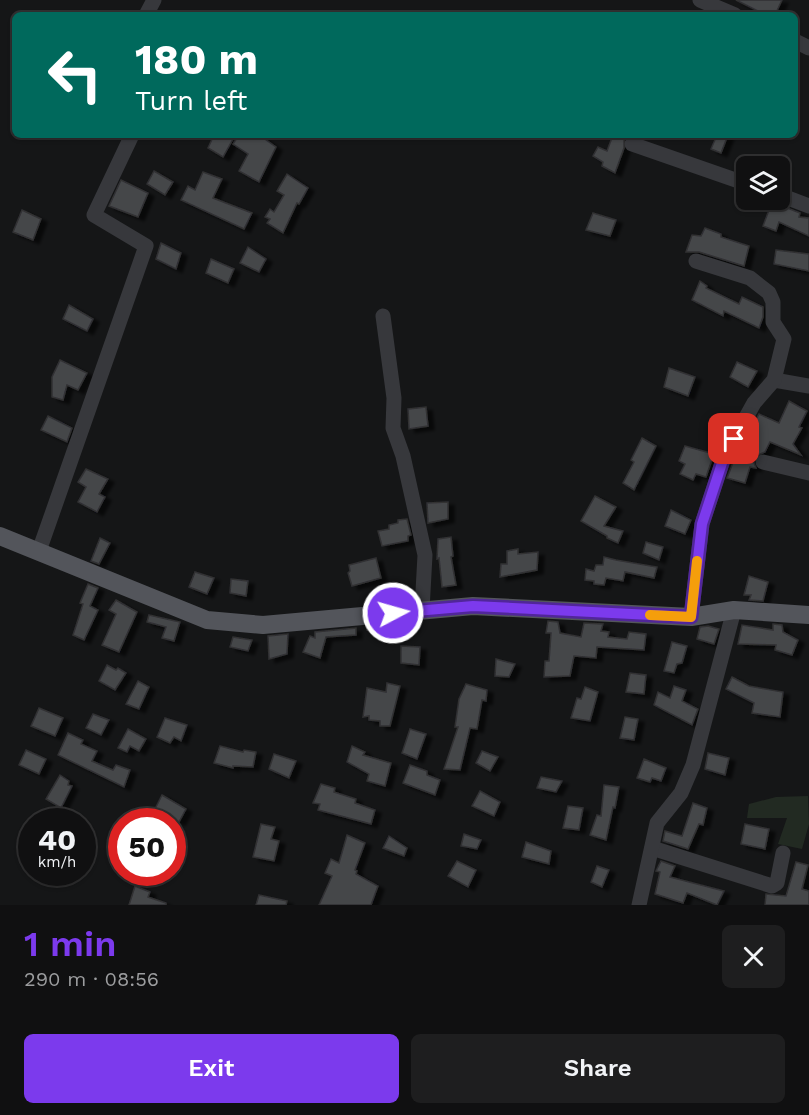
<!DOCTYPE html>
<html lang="en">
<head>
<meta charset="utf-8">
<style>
	:root { --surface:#101011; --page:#1e1e1f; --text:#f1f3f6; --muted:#9c9d9f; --line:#303031; --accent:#7c3aed }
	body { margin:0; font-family:"Work Sans",sans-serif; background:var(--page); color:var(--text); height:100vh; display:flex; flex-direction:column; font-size:22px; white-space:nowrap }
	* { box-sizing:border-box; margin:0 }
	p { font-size:20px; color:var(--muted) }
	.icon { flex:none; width:33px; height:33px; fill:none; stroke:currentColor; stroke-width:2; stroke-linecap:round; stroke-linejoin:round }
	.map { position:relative; height:905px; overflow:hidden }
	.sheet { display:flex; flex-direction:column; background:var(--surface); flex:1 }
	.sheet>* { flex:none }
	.guide { position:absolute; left:12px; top:12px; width:786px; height:126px; border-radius:9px; box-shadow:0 2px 4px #0004,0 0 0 2px var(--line); background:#00695c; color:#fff; overflow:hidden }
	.tools { position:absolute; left:736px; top:156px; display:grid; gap:12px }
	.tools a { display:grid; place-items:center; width:54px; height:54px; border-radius:9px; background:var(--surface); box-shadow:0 2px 4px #0004,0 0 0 2px var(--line); font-size:30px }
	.speed { position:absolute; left:18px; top:808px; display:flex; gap:12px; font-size:30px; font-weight:700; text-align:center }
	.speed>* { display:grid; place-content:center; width:78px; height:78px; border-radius:50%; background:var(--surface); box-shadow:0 2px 4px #0004,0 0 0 2px var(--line); line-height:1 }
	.speed small { font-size:15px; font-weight:400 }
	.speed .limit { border:9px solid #d22; background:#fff; color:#111 }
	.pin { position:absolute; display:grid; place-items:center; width:51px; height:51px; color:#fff; margin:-26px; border-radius:12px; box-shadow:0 3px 9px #0006 }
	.me { position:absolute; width:66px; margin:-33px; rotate:84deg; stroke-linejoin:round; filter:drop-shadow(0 0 4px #0008) }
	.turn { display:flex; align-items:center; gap:21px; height:126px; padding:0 24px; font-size:27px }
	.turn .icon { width:78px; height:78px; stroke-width:2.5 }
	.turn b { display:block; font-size:42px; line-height:51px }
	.round { display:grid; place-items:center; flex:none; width:63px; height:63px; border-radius:9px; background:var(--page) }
	.summary { display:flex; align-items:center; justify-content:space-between; height:102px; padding:0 24px }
	h1 { font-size:36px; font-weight:600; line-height:45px; color:var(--accent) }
	.cta { display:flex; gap:12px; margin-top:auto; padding:12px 24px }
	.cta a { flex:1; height:69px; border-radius:9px; background:var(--accent); color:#fff; font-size:24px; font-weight:600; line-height:69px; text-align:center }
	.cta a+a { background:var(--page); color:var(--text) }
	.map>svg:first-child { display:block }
	.green { fill:#222a22 }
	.building { fill:#45464a; stroke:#303033; stroke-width:1.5; filter:url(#shadow) }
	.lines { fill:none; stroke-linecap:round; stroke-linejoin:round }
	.minor { stroke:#37383c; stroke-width:15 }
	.major { stroke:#53555b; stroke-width:18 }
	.route-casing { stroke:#51269a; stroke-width:15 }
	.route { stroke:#7c3aed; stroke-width:10 }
	.slow { stroke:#f59e0b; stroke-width:10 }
</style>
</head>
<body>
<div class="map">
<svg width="809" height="905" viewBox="0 0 809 905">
	<defs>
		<filter id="shadow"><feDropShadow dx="6" dy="3.5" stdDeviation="1.5" flood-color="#0009"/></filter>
	</defs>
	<rect width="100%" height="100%" fill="#151617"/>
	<path class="green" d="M808,796L809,824L802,849L778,844L787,818H747L749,804L776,797Z"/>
	<g class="building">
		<path d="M736,0H782L775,15H766Z"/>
		<path d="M214,135H226L233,139L223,157L208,148Z"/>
		<path d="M239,135H259L276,147L259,182L239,171L248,154L233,144Z"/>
		<path d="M613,135L624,139V148L615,173L602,166L603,162L593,156L598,147L607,151Z"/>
		<path d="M717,135H728L721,153L711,149Z"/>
		<path d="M154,171L173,182L165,195L147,184Z"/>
		<path d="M203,172L222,179L213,198L252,213L244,229L181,200L188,186L195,190Z"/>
		<path d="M287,174L308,188L299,204L297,203L283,233L267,223L270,219L265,217L270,209L274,212L284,195L277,191Z"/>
		<path d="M121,180L148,193L138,217L109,206Z"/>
		<path d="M772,202L800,213L799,217L809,218V236L779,222L776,231L763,226Z"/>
		<path d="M22,210L41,219L33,240L13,232Z"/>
		<path d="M593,213L616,220L610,236L586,230Z"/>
		<path d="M705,228L721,234V237L749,246L744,266L699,252H686L692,235L701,236Z"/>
		<path d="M161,243L181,253L176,269L156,259Z"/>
		<path d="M248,247L266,259L259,272L240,263Z"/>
		<path d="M776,250L809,254V271L774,264Z"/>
		<path d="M211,259L234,269L228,283L206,273Z"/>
		<path d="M700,281L707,286L706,288L739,304L742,297L763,307V317L759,328L724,311L723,316L692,300Z"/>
		<path d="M69,305L93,319L87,331L63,319Z"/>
		<path d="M60,360L87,373L78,390L67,385L63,400L52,397V377Z"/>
		<path d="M737,362L757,371L748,387L730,377Z"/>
		<path d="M669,368L695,377L688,396L664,387Z"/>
		<path d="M789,401L807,411L799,427L802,428L793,444L801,455L770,442L765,452L756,456L753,460L756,468L750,467L745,483L727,478L734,460L754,430L751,429L759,414L779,423Z"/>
		<path d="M426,407L428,426L409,429L408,409Z"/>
		<path d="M48,416L72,428L67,442L41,430Z"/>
		<path d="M642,438L656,446L634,490L623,483L634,462L631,460Z"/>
		<path d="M685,446L714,454L706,477L696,474L693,480L680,474L685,464L679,461Z"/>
		<path d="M86,469L108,479L99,494L105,497L97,512L78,502L86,487L78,482Z"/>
		<path d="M595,496L616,507L604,526L623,531L618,543L607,538V536L581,521Z"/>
		<path d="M448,502V519L428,523L427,503Z"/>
		<path d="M671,510L691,520L685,534L665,526Z"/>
		<path d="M407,519L411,535L408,536V541L382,546L378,531L389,529V525L398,523V520Z"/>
		<path d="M451,537L453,556L451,557L456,585L442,587L439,558L437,559L438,539Z"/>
		<path d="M100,538L110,543L99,564L91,561Z"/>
		<path d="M646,542L663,547L659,560L643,553Z"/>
		<path d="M518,549V554L538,552L537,570L500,577L501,564H507V551Z"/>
		<path d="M604,557L616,560L657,567L654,578L625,572L623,581L606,578L604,585L594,584V581L585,580L586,569L594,571L596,565H603Z"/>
		<path d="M376,558L381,578L352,586L348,573L350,571L349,565Z"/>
		<path d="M195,572L214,578L207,594L189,587Z"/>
		<path d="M749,576L768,582L763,601L749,600L751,595H744Z"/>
		<path d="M231,579L248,581L246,596L230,593Z"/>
		<path d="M88,584L98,588L90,606L98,610L84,640L73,635L83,604L80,603Z"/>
		<path d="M116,600L137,612L119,652L102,645L116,614L109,610Z"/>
		<path d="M149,615L180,622L174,641L162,638L166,627L147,622Z"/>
		<path d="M548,621L558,622L560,633L581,637L584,623L603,624L601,631L609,632L608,637L627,639L629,632L646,634L644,650L597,647L596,658L574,656L570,676L544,677L545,661H549L551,633H546Z"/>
		<path d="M412,623L413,628H399L398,633L367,630L368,627Z"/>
		<path d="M773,624L782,625L783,632L798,640L792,655L775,650L776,645L738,644L742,625L773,630Z"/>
		<path d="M708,626L719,629L714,644L697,639L700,627Z"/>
		<path d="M356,628V635L326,637L320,658L303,652L310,636L315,638V632Z"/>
		<path d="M288,634L287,654L269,659L268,636Z"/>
		<path d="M233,637L252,640L248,651L230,647Z"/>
		<path d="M672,642L687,646L682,663L677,664L674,673L664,671Z"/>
		<path d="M401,646L420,647L419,665L401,663Z"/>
		<path d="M496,659L515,664L509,677L495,676Z"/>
		<path d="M107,665L116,670L118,668L126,673L115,690L99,681Z"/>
		<path d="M630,673L646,675L644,694L626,692Z"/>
		<path d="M732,677L749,686L783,692L780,717L752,713L754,703L726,689Z"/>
		<path d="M138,681L149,687L139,709L126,704Z"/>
		<path d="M387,683L400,686L390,726H380V721L369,720V716L363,717L367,688L386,692Z"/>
		<path d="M466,684L487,690L486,701L482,700L477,729L470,728L460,770L444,769L458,727H455L459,699Z"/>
		<path d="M674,686L686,690L682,701L698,709L692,725L654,705L658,692L670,698Z"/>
		<path d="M585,687L598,692L590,721L571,718L577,698L581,699Z"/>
		<path d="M39,708L63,718L55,736L31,726Z"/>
		<path d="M93,714L109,720L101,735L86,728Z"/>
		<path d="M625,717L638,719L634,740L620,738Z"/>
		<path d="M165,718L187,725L181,741L174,737L170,743L157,737Z"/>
		<path d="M128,729L146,739L139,751L130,746L127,752L118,748Z"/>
		<path d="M410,729L426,734L417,759L402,753Z"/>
		<path d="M68,733L83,740L81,744L97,751L92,761L113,770L116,765L130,770L124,787L58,755Z"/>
		<path d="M220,746L243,752L244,750L256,752L253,767L233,766V768L214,763Z"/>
		<path d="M352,746L365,752L363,755L391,763L385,786L367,781L369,774L347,762Z"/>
		<path d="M26,750L46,759L39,774L19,765Z"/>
		<path d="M482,751L498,757L490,771L476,763Z"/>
		<path d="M708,753L729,758L725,775L705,769Z"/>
		<path d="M274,754L296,761L289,778L269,769Z"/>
		<path d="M644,759L666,768L661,781L652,778L650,782L637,778Z"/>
		<path d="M410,765L427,771V775L440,780L435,795L403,783Z"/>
		<path d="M60,775L69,781L68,785L72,786L61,808L46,799Z"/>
		<path d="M541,777L562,781L556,792L537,788Z"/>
		<path d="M321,784L335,788L334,792L356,799L355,803L375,810L371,824L318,810L320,804L313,803Z"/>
		<path d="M604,785L619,787L615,808L613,807L606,840L590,835L597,815L601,816Z"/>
		<path d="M480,791L500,802L494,816L472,806Z"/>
		<path d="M162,795L186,809L179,822L164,814L160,820L152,815Z"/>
		<path d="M693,803L707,808L703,825L699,824L688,849L663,841L665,831L682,836Z"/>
		<path d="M568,806L583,808L579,830L563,828Z"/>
		<path d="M261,824L275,827L271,839L279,841L274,861L253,857Z"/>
		<path d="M745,824L769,829L765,849L741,844Z"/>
		<path d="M464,834L481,840L477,849L461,846Z"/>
		<path d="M347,835L365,843L355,870L357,871L356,874L378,886L371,905H319L332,876L325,873L331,859L339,863Z"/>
		<path d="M389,836L407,848L404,856L383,848Z"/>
		<path d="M526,842L551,851L549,864L522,857Z"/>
		<path d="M457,861L476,870L468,887L448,876Z"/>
		<path d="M661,861L675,866L670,877L724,891L717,905L687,893L683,903L655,894L660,872L656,871Z"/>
		<path d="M796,862L808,865L802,889L809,891V905H765L766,894L786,896Z"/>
		<path d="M597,866L609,870L602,887L591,882Z"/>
		<path d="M135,886L150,892L148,897L166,903V905H129Z"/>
		<path d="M259,895L287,901L286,905H256Z"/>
	</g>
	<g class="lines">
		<g class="minor">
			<path d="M700,0L735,15"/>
			<path d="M146,15L154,0"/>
			<path d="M795,41L809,48"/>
			<path d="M632,144L747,184"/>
			<path d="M780,195L809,206"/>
			<path d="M383,316L394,398L393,428L403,456L425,555L422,610"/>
			<path d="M774,380L809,386"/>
			<path d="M763,462L809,473"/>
			<path d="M39,551L146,246L94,215L132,135"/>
			<path d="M691,617L702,524L724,457L754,403L774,380L784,339L773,322V302L769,293L750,278L696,261"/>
			<path d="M652,848L772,886L777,883L783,853"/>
			<path d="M639,905L657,823L681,793L693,765L734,610"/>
		</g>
		<path class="major" d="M0,536L207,620L263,625L473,606L691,617L734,610L809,615"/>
	</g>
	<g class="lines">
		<defs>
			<path id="route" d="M393,613L473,606L691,617L702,524L724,457L734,439"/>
		</defs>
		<use href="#route" class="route-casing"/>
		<use href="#route" class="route"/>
		<path class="slow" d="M650,615L691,617L697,561"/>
	</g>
</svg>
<div class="tools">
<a><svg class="icon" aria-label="layers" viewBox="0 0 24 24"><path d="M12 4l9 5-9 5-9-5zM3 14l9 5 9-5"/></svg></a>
</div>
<div class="speed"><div>40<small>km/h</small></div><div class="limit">50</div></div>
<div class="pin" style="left:734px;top:439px;background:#d93025"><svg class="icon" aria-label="arrive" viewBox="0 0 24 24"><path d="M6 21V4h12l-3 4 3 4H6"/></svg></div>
<svg class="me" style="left:393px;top:613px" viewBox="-20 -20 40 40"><circle r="17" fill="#7c3aed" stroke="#fff" stroke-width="3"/><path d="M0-11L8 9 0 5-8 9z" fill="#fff"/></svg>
<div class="guide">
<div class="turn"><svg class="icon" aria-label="left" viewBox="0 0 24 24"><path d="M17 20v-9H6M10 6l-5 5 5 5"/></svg><div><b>180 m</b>Turn left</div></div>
</div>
</div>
<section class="sheet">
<div class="summary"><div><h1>1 min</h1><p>290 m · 08:56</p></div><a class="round"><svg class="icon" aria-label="close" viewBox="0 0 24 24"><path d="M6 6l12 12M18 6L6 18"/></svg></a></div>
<div class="cta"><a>Exit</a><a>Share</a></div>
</section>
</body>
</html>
